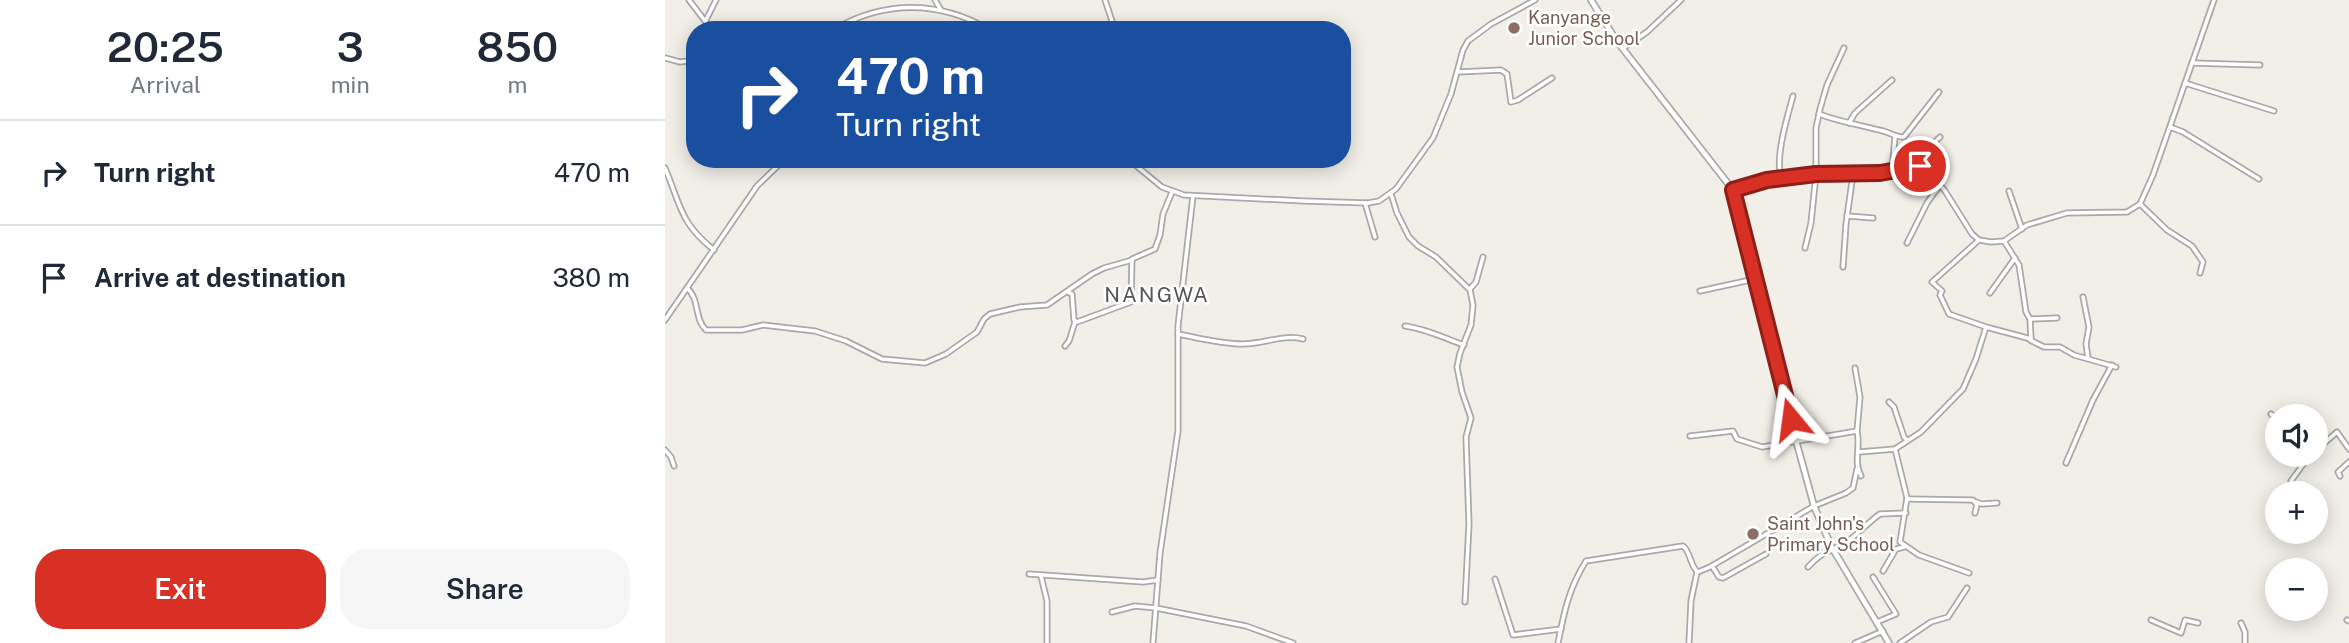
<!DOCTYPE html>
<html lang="en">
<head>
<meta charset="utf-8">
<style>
	:root { --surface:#fff; --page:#f6f6f7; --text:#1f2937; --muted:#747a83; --line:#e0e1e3; --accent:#d93025 }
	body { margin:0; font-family:"Public Sans",sans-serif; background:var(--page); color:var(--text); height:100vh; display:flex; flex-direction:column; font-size:26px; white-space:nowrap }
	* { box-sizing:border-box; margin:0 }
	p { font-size:23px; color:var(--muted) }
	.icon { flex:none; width:38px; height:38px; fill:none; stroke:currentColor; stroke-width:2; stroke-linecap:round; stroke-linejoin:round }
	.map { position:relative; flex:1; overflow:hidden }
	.panel { display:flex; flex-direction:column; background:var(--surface); width:665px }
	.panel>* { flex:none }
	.guide { position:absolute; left:21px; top:21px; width:665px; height:147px; border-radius:28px; box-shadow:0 4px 18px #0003; background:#1a4fa0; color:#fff; overflow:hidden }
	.buttons { position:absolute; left:1600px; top:404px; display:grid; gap:14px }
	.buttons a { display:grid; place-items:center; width:63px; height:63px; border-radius:50%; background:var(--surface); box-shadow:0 4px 18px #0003; font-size:35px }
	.pin { position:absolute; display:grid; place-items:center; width:60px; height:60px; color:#fff; margin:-30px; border:4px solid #fff; border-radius:50%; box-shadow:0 2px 7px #0007 }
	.me { position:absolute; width:77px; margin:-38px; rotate:344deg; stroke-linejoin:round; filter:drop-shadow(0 0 5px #0008) }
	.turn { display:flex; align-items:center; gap:24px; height:147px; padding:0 35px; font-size:32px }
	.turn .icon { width:91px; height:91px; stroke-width:2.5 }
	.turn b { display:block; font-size:49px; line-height:60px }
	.eta { display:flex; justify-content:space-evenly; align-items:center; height:119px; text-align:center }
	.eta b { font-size:42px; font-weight:600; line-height:49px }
	.action { display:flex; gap:14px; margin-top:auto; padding:14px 35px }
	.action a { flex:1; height:80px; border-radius:28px; background:var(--accent); color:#fff; font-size:28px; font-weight:600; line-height:80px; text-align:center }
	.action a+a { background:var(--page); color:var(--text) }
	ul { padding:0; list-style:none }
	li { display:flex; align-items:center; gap:21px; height:105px; padding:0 35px; border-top:2px solid var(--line) }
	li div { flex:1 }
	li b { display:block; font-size:26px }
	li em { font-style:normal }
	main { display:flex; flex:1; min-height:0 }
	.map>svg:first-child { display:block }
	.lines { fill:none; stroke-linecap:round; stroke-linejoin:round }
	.minor-casing { stroke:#a9a9a9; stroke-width:7 }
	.tertiary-casing { stroke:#a9a9a9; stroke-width:8 }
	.minor { stroke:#fff; stroke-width:3.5 }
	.tertiary { stroke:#fff; stroke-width:4.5 }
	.route-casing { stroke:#8d1f18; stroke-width:18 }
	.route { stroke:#d93025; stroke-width:12 }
	.education-dot { fill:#8d6e63; stroke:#fff; stroke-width:2.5 }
	.labels { text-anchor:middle; stroke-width:5; stroke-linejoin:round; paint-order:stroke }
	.education-label { font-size:18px; fill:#785e54; stroke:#fff; text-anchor:start }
	.quarter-label { font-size:21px; letter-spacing:2px; fill:#555; stroke:#fff }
</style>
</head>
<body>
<main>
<section class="panel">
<div class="eta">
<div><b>20:25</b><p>Arrival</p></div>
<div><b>3</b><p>min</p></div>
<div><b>850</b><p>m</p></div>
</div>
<ul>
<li><svg class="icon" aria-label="right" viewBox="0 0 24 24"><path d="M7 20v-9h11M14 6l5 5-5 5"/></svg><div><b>Turn right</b></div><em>470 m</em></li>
<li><svg class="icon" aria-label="arrive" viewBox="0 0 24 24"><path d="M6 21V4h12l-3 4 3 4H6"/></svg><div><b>Arrive at destination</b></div><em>380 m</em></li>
</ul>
<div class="action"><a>Exit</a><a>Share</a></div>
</section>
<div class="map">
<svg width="1684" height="643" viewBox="0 0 1684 643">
	<rect width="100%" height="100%" fill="#f2efe9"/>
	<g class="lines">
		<defs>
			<g id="minor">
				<path d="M24,0L47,30"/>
				<path d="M270,0L276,10"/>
				<path d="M440,0L450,30"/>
				<path d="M41,20L51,0"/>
				<path d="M168,30C219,0 274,0 325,30"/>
				<path d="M467,30H489"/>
				<path d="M958,48L982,32L1016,0"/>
				<path d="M0,58L15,62L30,60"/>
				<path d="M1527,63L1595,65"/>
				<path d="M793,72L836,70L842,74L846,102L853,100L887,78"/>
				<path d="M1520,83L1609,111"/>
				<path d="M1154,114C1175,122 1196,125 1218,131C1226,133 1230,137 1239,137L1274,92"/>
				<path d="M1184,123L1190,113L1227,80"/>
				<path d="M1505,127L1518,132L1594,179"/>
				<path d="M463,159L497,187L519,195L639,201L703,203L714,201L731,189L768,138L786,94L798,50L803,41L826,24L870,0"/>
				<path d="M1258,166L1259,152L1275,137"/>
				<path d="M0,168C16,206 15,223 49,250"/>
				<path d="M1227,171L1230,137"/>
				<path d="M1116,179C1110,156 1122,118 1128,96"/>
				<path d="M1068,190L1102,181L1151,174L1215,172L1255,166L1264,171L1280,191L1307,234L1314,240L1326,242L1339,241L1362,225L1402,213L1462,212L1475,204L1488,175L1549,0"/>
				<path d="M1344,191L1357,229"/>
				<path d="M726,194L732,213L744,237L753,246L771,257L805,290L808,305L806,325L795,353L792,367L797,392L806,418L801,437L804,524L800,602"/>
				<path d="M700,203L710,237"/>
				<path d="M1475,204L1502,230L1527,246L1538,262L1535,273"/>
				<path d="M1182,216L1208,218"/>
				<path d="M1314,240L1267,282L1277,291L1275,295L1284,314L1321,327"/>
				<path d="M1242,243L1262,203L1275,185"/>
				<path d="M1140,248L1146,223L1151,174V128L1155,109L1162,85L1179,48"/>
				<path d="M1178,267L1181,224L1188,174"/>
				<path d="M22,288C35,299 29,319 41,330H77L98,325L150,331L181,341L217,359L260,363L281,354L312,332L319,319L325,314L355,307L382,305L427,274L439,268L467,260"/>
				<path d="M805,289L811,282L818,257"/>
				<path d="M1035,291L1090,279"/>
				<path d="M403,292L407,294L409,320L412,322L466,302L467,259L490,249L495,235L498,214L507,192"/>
				<path d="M1325,293L1350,258"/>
				<path d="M1418,297L1424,327L1421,344L1423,358"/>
				<path d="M1365,319L1392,318"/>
				<path d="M0,320L92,186L120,159"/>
				<path d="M740,326C762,329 779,338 799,345"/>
				<path d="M513,334C534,338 556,344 578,344C598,344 619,334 638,339"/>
				<path d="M1365,340L1379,347H1395L1409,355L1451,367"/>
				<path d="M400,346L404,341L410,322"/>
				<path d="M1224,402L1229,407L1239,437L1242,440"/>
				<path d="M1606,414L1612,420"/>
				<path d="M1192,431C1196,447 1188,461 1196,476"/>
				<path d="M1025,436L1068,431L1072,439L1097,447L1192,431L1195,397L1190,368"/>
				<path d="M0,450L6,457L9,466"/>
				<path d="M1650,451L1672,432L1684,449"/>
				<path d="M1194,452L1230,449"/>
				<path d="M1401,463L1428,400L1447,365"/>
				<path d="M1675,476L1673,472L1684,462"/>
				<path d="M1626,481L1645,455"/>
				<path d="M1242,499L1308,500L1312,505L1310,513"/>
				<path d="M1311,502L1317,504L1332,503"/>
				<path d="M1047,566L1054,577L1058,578L1101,554"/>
				<path d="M1143,567C1157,551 1164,553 1180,543C1193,535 1202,523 1215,514L1241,513"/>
				<path d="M1218,571L1231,549L1239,547"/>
				<path d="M1304,573L1254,555L1235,542L1242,498L1230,449L1256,432L1298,389L1311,359L1321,327L1366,339L1365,319L1361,312L1354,265L1339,241"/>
				<path d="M364,574L478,582L493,580"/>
				<path d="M376,576L382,601V643"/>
				<path d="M1208,577L1231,614L1212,622"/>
				<path d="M830,579L848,635L896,629"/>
				<path d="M447,612L470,606L491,608L581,626L628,643"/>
				<path d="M1486,620L1516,633L1520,620L1533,623"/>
				<path d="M1682,620L1684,621"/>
				<path d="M1576,623L1580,632V643"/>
				<path d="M488,643L495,553L513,431V326L528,196"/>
				<path d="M893,643C899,612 904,588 921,561L1018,546C1026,552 1025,567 1033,572L1045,567L1149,506L1181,493L1188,488L1192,469"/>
				<path d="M1024,643L1026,601L1032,572"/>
				<path d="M1190,643L1218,631"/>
				<path d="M1235,643L1266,622L1283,617L1302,588"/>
			</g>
			<path id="tertiary" d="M926,0L951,40L1068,190L1113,375L1149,506L1166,546L1224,643"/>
		</defs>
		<use href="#minor" class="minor-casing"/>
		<use href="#tertiary" class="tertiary-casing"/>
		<use href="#minor" class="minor"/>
		<use href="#tertiary" class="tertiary"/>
	</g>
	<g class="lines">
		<defs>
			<path id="route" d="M1126,419L1068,190L1102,180L1151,174L1215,173L1255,166"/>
		</defs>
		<use href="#route" class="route-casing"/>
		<use href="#route" class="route"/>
	</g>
	<g class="education-dot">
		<circle cx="849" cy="28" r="7"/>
		<circle cx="1088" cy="534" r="7"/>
	</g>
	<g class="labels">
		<g class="education-label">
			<text x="863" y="24">Kanyange<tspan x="863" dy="21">Junior School</tspan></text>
			<text x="1102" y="530">Saint John's<tspan x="1102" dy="21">Primary School</tspan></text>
		</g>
		<g class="quarter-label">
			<text x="492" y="302">NANGWA</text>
		</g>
	</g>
</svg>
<div class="buttons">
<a><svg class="icon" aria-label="sound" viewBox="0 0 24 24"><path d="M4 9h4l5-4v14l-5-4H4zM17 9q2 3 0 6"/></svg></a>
<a>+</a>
<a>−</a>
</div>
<div class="pin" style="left:1255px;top:166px;background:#d93025"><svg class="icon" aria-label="arrive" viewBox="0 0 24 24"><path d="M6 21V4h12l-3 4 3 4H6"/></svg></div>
<svg class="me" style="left:1126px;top:419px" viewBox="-20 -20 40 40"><path d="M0-17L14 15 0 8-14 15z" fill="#d93025" stroke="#fff" stroke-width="4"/></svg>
<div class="guide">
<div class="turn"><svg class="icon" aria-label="right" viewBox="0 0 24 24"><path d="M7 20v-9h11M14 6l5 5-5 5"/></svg><div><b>470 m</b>Turn right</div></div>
</div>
</div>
</main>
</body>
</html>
